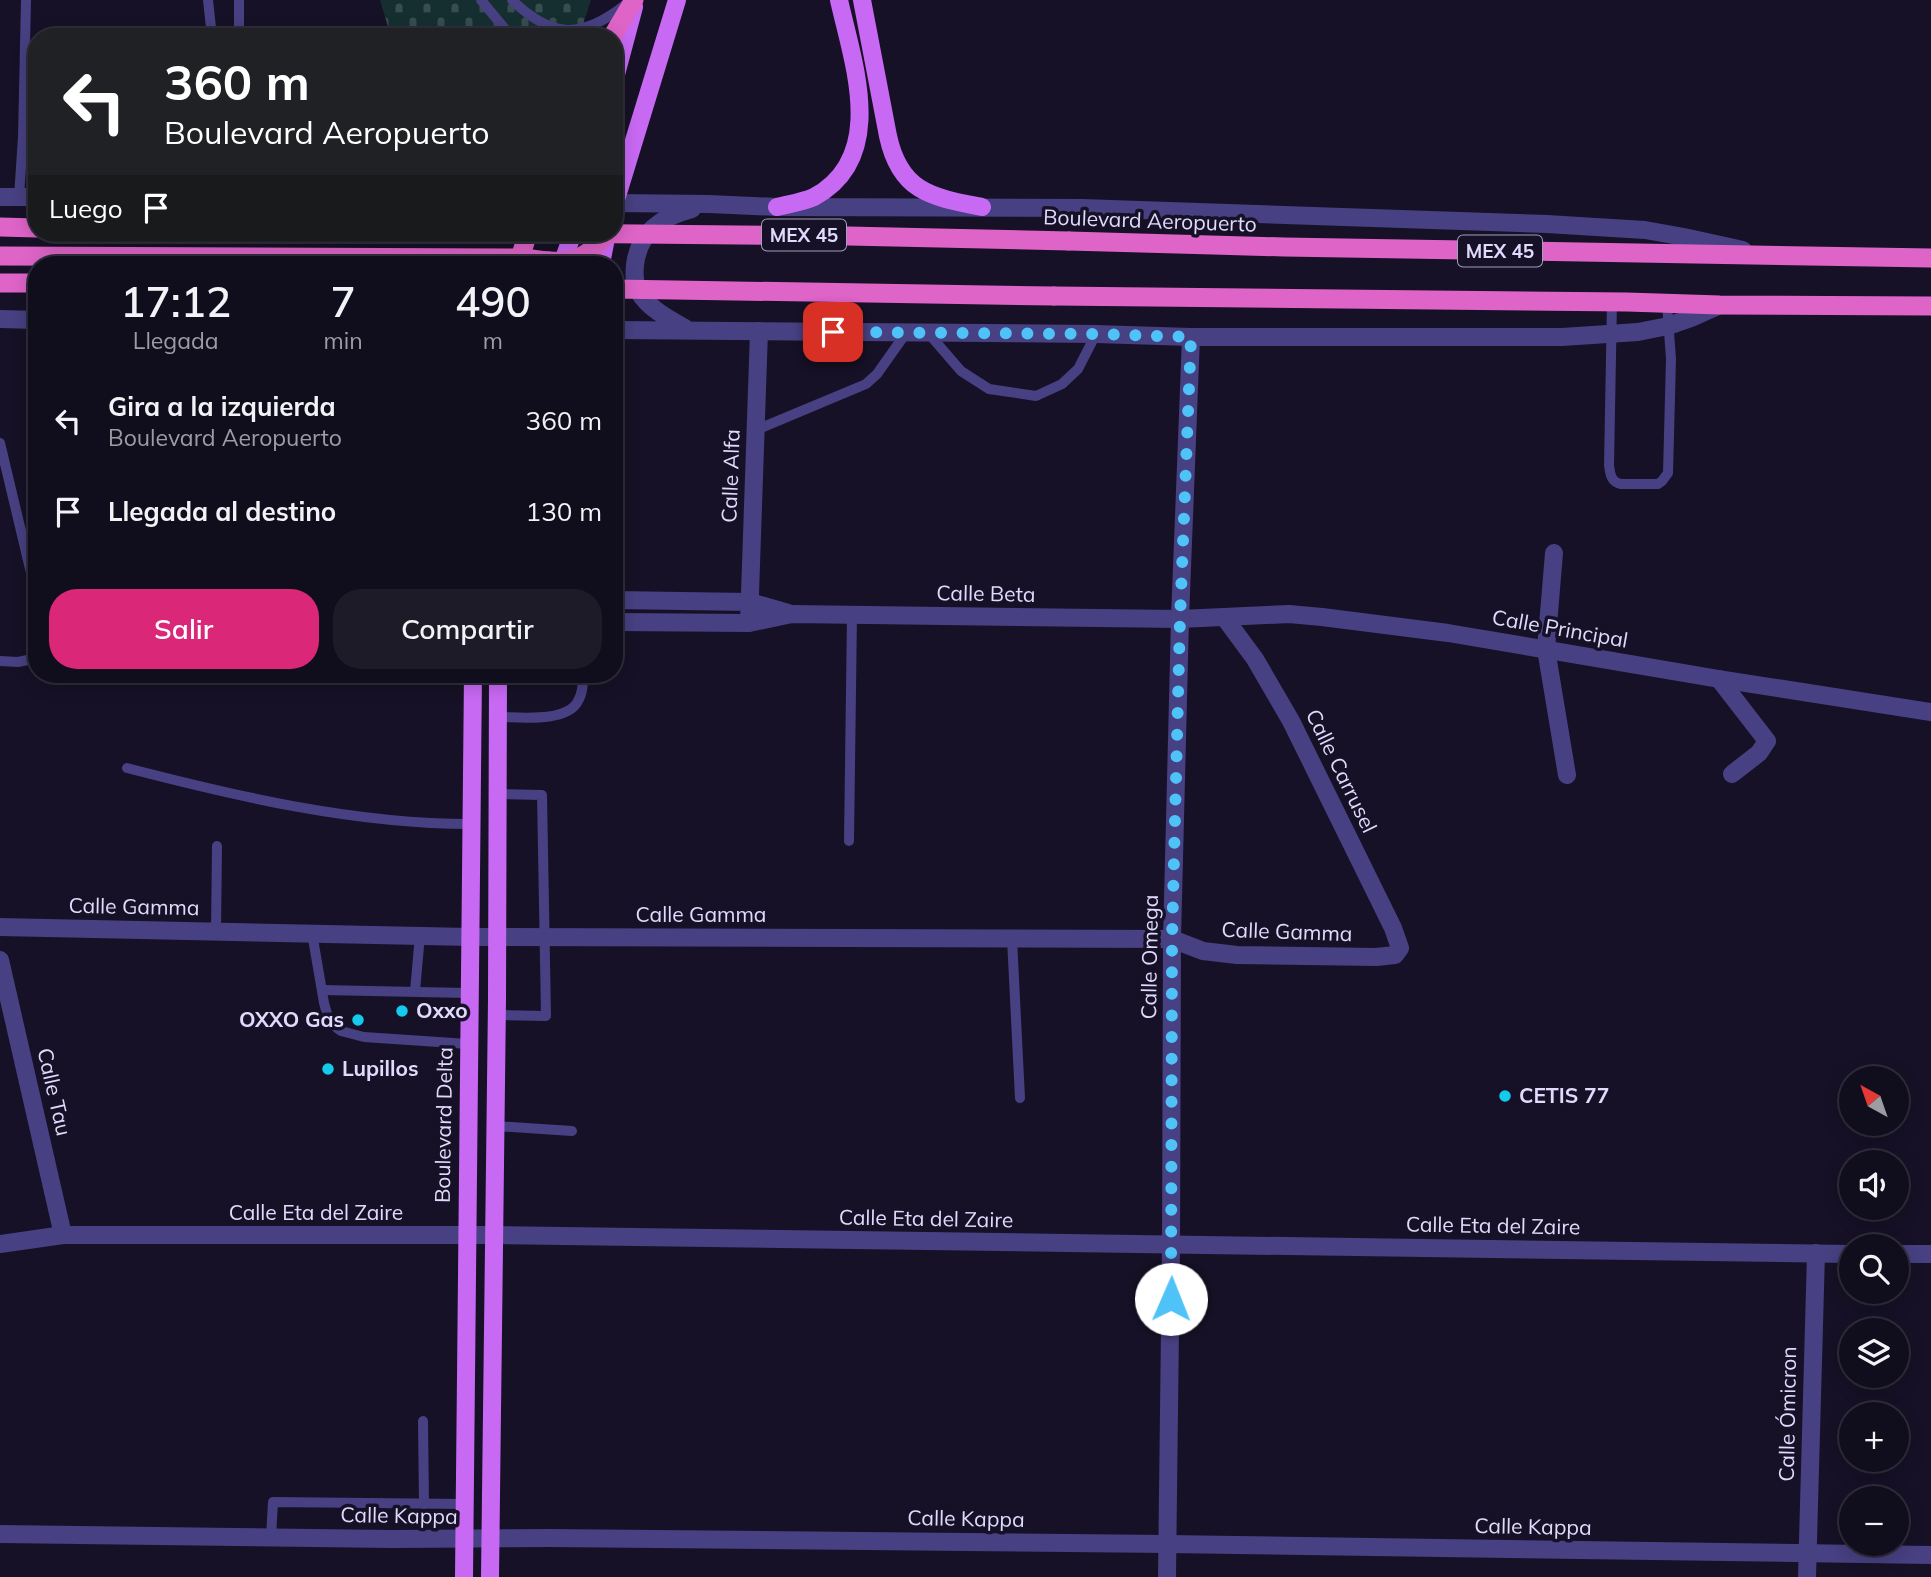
<!DOCTYPE html>
<html lang="es">
<head>
<meta charset="utf-8">
<style>
	:root { --surface:#100d1c; --page:#1e1b29; --text:#f1f3f6; --muted:#9c9ca3; --line:#302d3b; --accent:#db2777 }
	body { margin:0; font-family:Mulish,sans-serif; background:var(--page); color:var(--text); height:100vh; display:flex; flex-direction:column; font-size:26px; white-space:nowrap }
	* { box-sizing:border-box; margin:0 }
	p { font-size:23px; color:var(--muted) }
	.icon { flex:none; width:38px; height:38px; fill:none; stroke:currentColor; stroke-width:2; stroke-linecap:round; stroke-linejoin:round }
	.map { position:relative; flex:1; overflow:hidden }
	.side { position:absolute; left:28px; top:256px; width:595px; height:427px; display:flex; flex-direction:column; background:var(--surface); border-radius:28px; box-shadow:0 4px 18px #0003,0 0 0 2px var(--line) }
	.side>* { flex:none }
	.top-card { position:absolute; left:28px; top:28px; width:595px; height:214px; border-radius:28px; box-shadow:0 4px 18px #0003,0 0 0 2px var(--line); background:#202124; color:#fff; overflow:hidden }
	.needle { width:46px; rotate:320deg }
	.tools { position:absolute; left:1839px; top:1066px; display:grid; gap:14px }
	.tools a { display:grid; place-items:center; width:70px; height:70px; border-radius:50%; background:var(--surface); box-shadow:0 4px 18px #0003,0 0 0 2px var(--line); font-size:35px }
	.pin { position:absolute; display:grid; place-items:center; width:60px; height:60px; color:#fff; margin:-30px; border-radius:14px; box-shadow:0 4px 10px #0006 }
	.me { position:absolute; width:77px; margin:-38px; rotate:1deg; stroke-linejoin:round; filter:drop-shadow(0 0 5px #0008) }
	.turn { display:flex; align-items:center; gap:24px; height:147px; padding:0 21px; font-size:32px }
	.turn .icon { width:91px; height:91px; stroke-width:2.5 }
	.turn b { display:block; font-size:49px; line-height:60px }
	.then { display:flex; align-items:center; height:66px; padding:0 21px; background:#0003; gap:14px; font-size:26px }
	.eta { display:flex; justify-content:space-evenly; align-items:center; height:119px; text-align:center }
	.eta b { font-size:42px; font-weight:600; line-height:49px }
	.action { display:flex; gap:14px; margin-top:auto; padding:14px 21px }
	.action a { flex:1; height:80px; border-radius:28px; background:var(--accent); color:#fff; font-size:28px; font-weight:600; line-height:80px; text-align:center }
	.action a+a { background:var(--page); color:var(--text) }
	ul { padding:0; list-style:none }
	li { display:flex; align-items:center; gap:21px; height:91px; padding:0 21px }
	li div { flex:1 }
	li b { display:block; font-size:26px }
	li em { font-style:normal }
	.map>svg:first-child { display:block }
	.cemetery { fill:url(#cemetery-stones) }
	.lines { fill:none; stroke-linecap:round; stroke-linejoin:round }
	.service { stroke:#474082; stroke-width:10 }
	.minor { stroke:#474082; stroke-width:18 }
	.tertiary { stroke:#474082; stroke-width:18 }
	.primary { stroke:#c869f4; stroke-width:18 }
	.trunk { stroke:#de64c8; stroke-width:19 }
	.trunk-bridge { stroke:#de64c8; stroke-width:19 }
	.route { stroke:#4fc3f7; stroke-width:12; stroke-dasharray:0 21.6 }
	.poi-dot { fill:#14caed; stroke:#161126; stroke-width:2.5 }
	.labels { text-anchor:middle; stroke-width:7; stroke-linejoin:round; paint-order:stroke }
	.shield { fill:#161126; stroke:#a39ebc; stroke-width:2 }
	.shield-label { font-size:19px; font-weight:bold; fill:#e0dafc }
	.street-label { font-size:21px; fill:#e0dafc; stroke:#161126 }
	.poi-label { font-size:21px; font-weight:bold; fill:#e0dafc; stroke:#161126; text-anchor:start }
</style>
</head>
<body>
<div class="map">
<svg width="1931" height="1577" viewBox="0 0 1931 1577">
	<defs>
		<pattern id="cemetery-stones" width="16" height="16" patternUnits="userSpaceOnUse" patternTransform="scale(1.75)"><rect width="16" height="16" fill="#152f30"/><path d="M2 7V4a2 2 0 0 1 4 0v3zM10 15v-3a2 2 0 0 1 4 0v3z" fill="#374d4f"/></pattern>
	</defs>
	<rect width="100%" height="100%" fill="#161126"/>
	<path class="cemetery" d="M380,0H591L579,37H391Z"/>
	<g class="lines">
		<g class="service">
			<path d="M208,0L212,37"/>
			<path d="M239,0V37"/>
			<path d="M481,0L505,29L515,37"/>
			<path d="M512,0C552,39 582,39 625,5"/>
			<path d="M19,197L23,137L26,0"/>
			<path d="M1612,302L1609,465C1610,474 1611,482 1621,484H1658L1662,481L1668,473L1671,359L1667,304"/>
			<path d="M929,334L961,371L989,389L1036,396L1062,384L1078,369L1096,334"/>
			<path d="M756,430L866,384L877,374L906,333"/>
			<path d="M0,443L37,598"/>
			<path d="M0,661L18,662L37,658"/>
			<path d="M499,717C519,717 567,723 578,701C583,693 583,683 583,674"/>
			<path d="M127,768C239,797 355,824 471,824"/>
			<path d="M849,841L852,615"/>
			<path d="M216,931L217,846"/>
			<path d="M312,933L324,1003L328,1017L333,1025L341,1031L364,1037L468,1044"/>
			<path d="M1012,939L1020,1098"/>
			<path d="M322,990L468,993"/>
			<path d="M415,991L420,935"/>
			<path d="M497,1015L546,1016L542,795L497,794"/>
			<path d="M495,1126L572,1131"/>
			<path d="M423,1421L424,1504"/>
			<path d="M271,1537L273,1502L464,1504"/>
		</g>
		<g class="minor">
			<path d="M1554,553L1546,649L1567,775"/>
			<path d="M614,600L750,602L788,613"/>
			<path d="M614,622L749,623L792,614L1180,619L1289,614L1322,617L1448,633L1719,679L1931,712"/>
			<path d="M749,623L759,331"/>
			<path d="M1719,679L1767,741L1759,753L1732,774"/>
			<path d="M0,927L470,937L1172,939L1203,951L1237,955L1376,957L1395,955L1400,948L1393,928L1291,721L1255,659L1224,617"/>
			<path d="M0,960L63,1235"/>
			<path d="M0,1244L63,1235H493L1852,1254"/>
			<path d="M1897,1254H1931"/>
			<path d="M0,1534L392,1539L549,1538L1167,1544L1931,1555"/>
			<path d="M1167,1577L1171,1245L1172,939L1180,619L1191,337"/>
			<path d="M1807,1577L1816,1253"/>
		</g>
		<g class="tertiary">
			<path d="M0,197H37"/>
			<path d="M614,203L709,204L777,207L1082,208L1547,224L1645,230L1684,237L1743,250"/>
			<path d="M0,319L37,320"/>
			<path d="M685,328C669,319 648,308 639,292C634,283 634,275 635,265C639,232 661,217 692,209"/>
			<path d="M614,330L1096,334L1191,337H1562L1638,332L1668,326L1691,318L1720,305"/>
		</g>
		<g class="primary">
			<path d="M862,0L888,136C900,192 931,197 982,207"/>
			<path d="M614,82L634,7"/>
			<path d="M614,206L677,0"/>
			<path d="M777,207C789,204 803,202 814,197C888,157 853,63 839,0"/>
			<path d="M562,264L573,233"/>
			<path d="M601,264L607,233"/>
			<path d="M464,1577L473,674"/>
			<path d="M490,1577L497,1000L498,674"/>
		</g>
		<g class="trunk">
			<path d="M612,37L634,0"/>
			<path d="M0,227L37,228"/>
			<path d="M1069,241L1284,247L1931,258"/>
			<path d="M0,256L520,258C560,261 578,270 607,234"/>
			<path d="M520,258L528,233"/>
			<path d="M0,283H37"/>
			<path d="M1054,296L1627,302L1720,305L1931,306"/>
		</g>
		<g class="trunk-bridge">
			<path d="M538,233L848,236L1069,241"/>
			<path d="M614,289L1054,296"/>
		</g>
	</g>
	<g class="lines">
		<path class="route" d="M833,332L1096,334L1191,337L1180,619L1172,939L1171,1299"/>
	</g>
	<g class="poi-dot">
		<circle cx="402" cy="1011" r="7"/>
		<circle cx="358" cy="1020" r="7"/>
		<circle cx="328" cy="1069" r="7"/>
		<circle cx="1505" cy="1096" r="7"/>
	</g>
	<g class="labels">
		<g class="shield">
			<rect x="762" y="219.5" width="84" height="31" rx="5"/>
			<rect x="1458" y="235.5" width="84" height="31" rx="5"/>
		</g>
		<g class="shield-label">
			<text x="804" y="242">MEX 45</text>
			<text x="1500" y="258">MEX 45</text>
		</g>
		<g class="street-label">
			<text transform="translate(1150 221) rotate(2)" y="7">Boulevard Aeropuerto</text>
			<text transform="translate(731 476) rotate(-88)" y="7">Calle Alfa</text>
			<text transform="translate(986 594) rotate(1)" y="7">Calle Beta</text>
			<text transform="translate(1560 629) rotate(10)" y="7">Calle Principal</text>
			<text transform="translate(1341 771) rotate(64)" y="7">Calle Carrusel</text>
			<text transform="translate(134 907) rotate(1)" y="7">Calle Gamma</text>
			<text x="701" y="922">Calle Gamma</text>
			<text transform="translate(1287 932) rotate(2)" y="7">Calle Gamma</text>
			<text transform="translate(1150 957) rotate(-89)" y="7">Calle Omega</text>
			<text transform="translate(54 1092) rotate(77)" y="7">Calle Tau</text>
			<text transform="translate(444 1125) rotate(-89)" y="7">Boulevard Delta</text>
			<text x="316" y="1220">Calle Eta del Zaire</text>
			<text transform="translate(926 1219) rotate(1)" y="7">Calle Eta del Zaire</text>
			<text transform="translate(1493 1226) rotate(1)" y="7">Calle Eta del Zaire</text>
			<text transform="translate(1788 1414) rotate(-89)" y="7">Calle Ómicron</text>
			<text transform="translate(399 1516) rotate(1)" y="7">Calle Kappa</text>
			<text transform="translate(966 1519) rotate(1)" y="7">Calle Kappa</text>
			<text transform="translate(1533 1527) rotate(1)" y="7">Calle Kappa</text>
		</g>
		<g class="poi-label">
			<text x="416" y="1018">Oxxo</text>
			<text x="344" y="1027" text-anchor="end">OXXO Gas</text>
			<text x="342" y="1076">Lupillos</text>
			<text x="1519" y="1103">CETIS 77</text>
		</g>
	</g>
</svg>
<div class="tools">
<a><svg class="needle" viewBox="-14 -14 28 28"><path d="M0-13l5 13h-10z" fill="#e53935"/><path d="M0 13l5-13h-10z" fill="#9c9ca3"/></svg></a>
<a><svg class="icon" aria-label="sound" viewBox="0 0 24 24"><path d="M4 9h4l5-4v14l-5-4H4zM17 9q2 3 0 6"/></svg></a>
<a><svg class="icon" aria-label="search" viewBox="0 0 24 24"><circle cx="10" cy="10" r="6"/><path d="M15 15l6 6"/></svg></a>
<a><svg class="icon" aria-label="layers" viewBox="0 0 24 24"><path d="M12 4l9 5-9 5-9-5zM3 14l9 5 9-5"/></svg></a>
<a>+</a>
<a>−</a>
</div>
<div class="pin" style="left:833px;top:332px;background:#d93025"><svg class="icon" aria-label="arrive" viewBox="0 0 24 24"><path d="M6 21V4h12l-3 4 3 4H6"/></svg></div>
<svg class="me" style="left:1171px;top:1299px" viewBox="-20 -20 40 40"><circle r="19" fill="#fff"/><path d="M0-13L10 11 0 6-10 11z" fill="#4fc3f7"/></svg>
<div class="top-card">
<div class="turn"><svg class="icon" aria-label="left" viewBox="0 0 24 24"><path d="M17 20v-9H6M10 6l-5 5 5 5"/></svg><div><b>360 m</b>Boulevard Aeropuerto</div></div>
<div class="then">Luego<svg class="icon" aria-label="arrive" viewBox="0 0 24 24"><path d="M6 21V4h12l-3 4 3 4H6"/></svg></div>
</div>
<section class="side">
<div class="eta">
<div><b>17:12</b><p>Llegada</p></div>
<div><b>7</b><p>min</p></div>
<div><b>490</b><p>m</p></div>
</div>
<ul>
<li><svg class="icon" aria-label="left" viewBox="0 0 24 24"><path d="M17 20v-9H6M10 6l-5 5 5 5"/></svg><div><b>Gira a la izquierda</b><p>Boulevard Aeropuerto</p></div><em>360 m</em></li>
<li><svg class="icon" aria-label="arrive" viewBox="0 0 24 24"><path d="M6 21V4h12l-3 4 3 4H6"/></svg><div><b>Llegada al destino</b></div><em>130 m</em></li>
</ul>
<div class="action"><a>Salir</a><a>Compartir</a></div>
</section>
</div>
</body>
</html>
